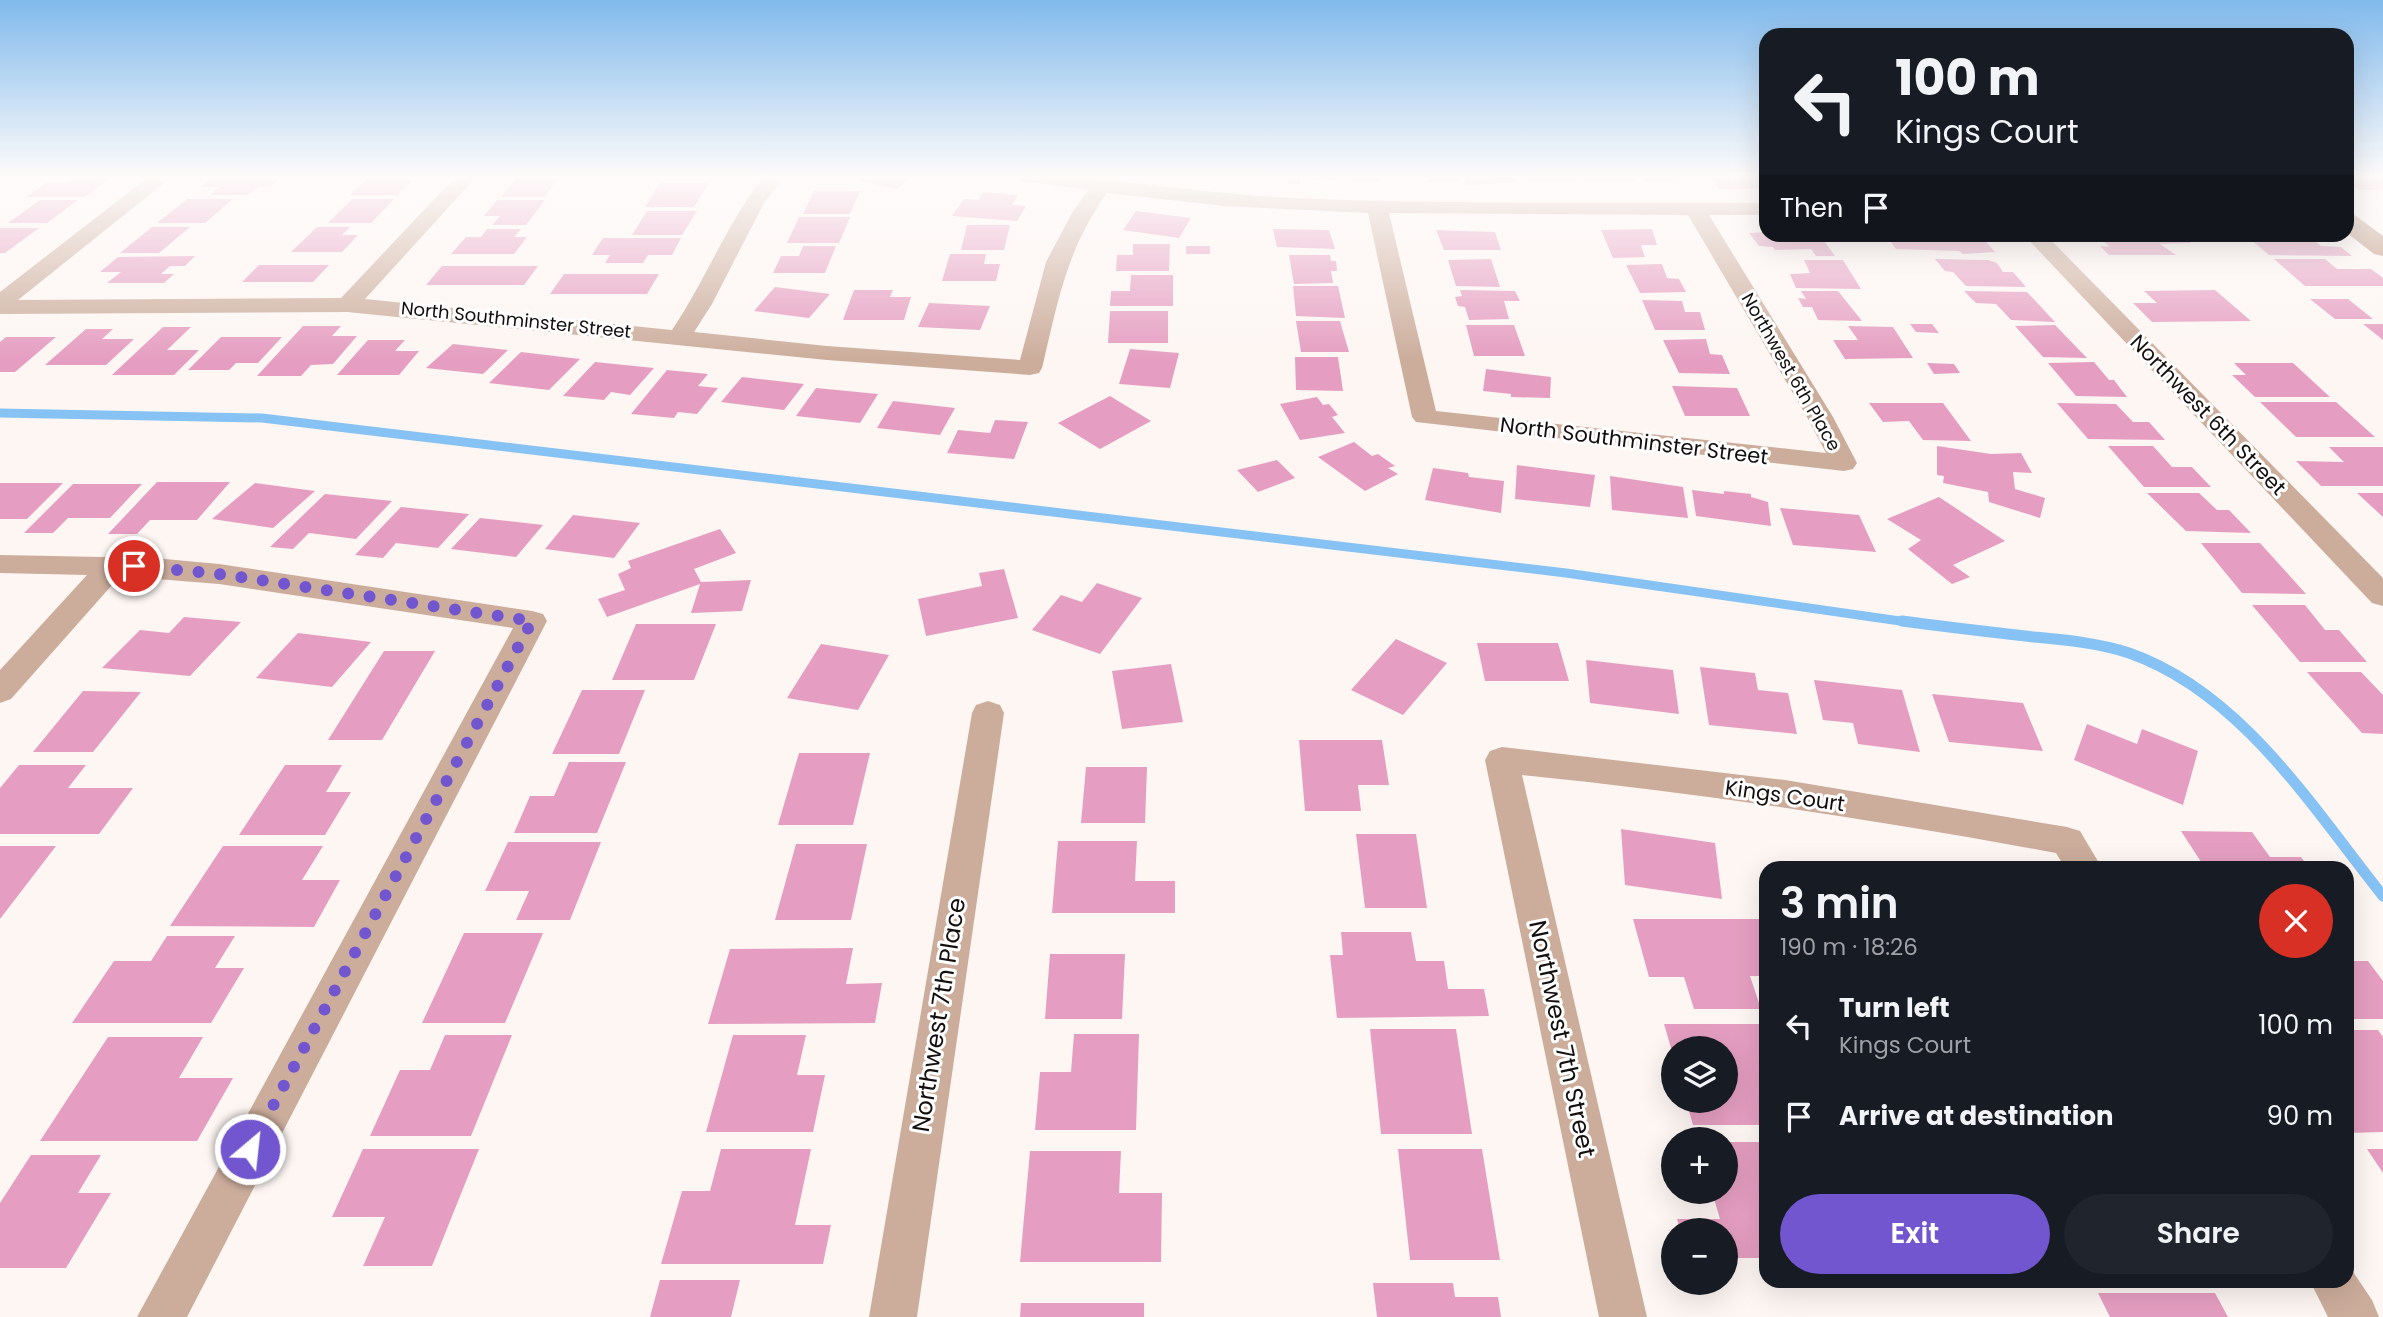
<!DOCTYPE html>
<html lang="en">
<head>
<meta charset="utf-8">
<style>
	:root { --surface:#171b24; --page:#20242c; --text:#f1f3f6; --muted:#9ea1a6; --accent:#7256cf }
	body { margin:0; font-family:Poppins,sans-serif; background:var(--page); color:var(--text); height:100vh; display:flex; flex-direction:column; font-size:26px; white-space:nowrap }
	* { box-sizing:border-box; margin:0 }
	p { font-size:23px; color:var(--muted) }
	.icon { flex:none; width:38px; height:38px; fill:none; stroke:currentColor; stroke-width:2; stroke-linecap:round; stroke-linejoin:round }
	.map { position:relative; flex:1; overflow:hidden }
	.details { position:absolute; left:1759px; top:861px; width:595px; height:427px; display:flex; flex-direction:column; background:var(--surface); border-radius:21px; box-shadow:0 7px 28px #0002 }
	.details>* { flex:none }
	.guide { position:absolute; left:1759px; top:28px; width:595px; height:214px; border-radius:21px; box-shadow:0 7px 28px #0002; background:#171b24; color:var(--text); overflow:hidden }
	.buttons { position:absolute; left:1661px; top:1036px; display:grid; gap:14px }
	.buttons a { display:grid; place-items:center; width:77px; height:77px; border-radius:50%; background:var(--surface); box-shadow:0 7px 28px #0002; font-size:35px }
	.pin { position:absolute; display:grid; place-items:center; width:60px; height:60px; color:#fff; margin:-30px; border:4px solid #fff; border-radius:50%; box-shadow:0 2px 7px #0007 }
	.me { position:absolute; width:77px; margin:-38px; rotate:28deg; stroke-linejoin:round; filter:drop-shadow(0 0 5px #0008) }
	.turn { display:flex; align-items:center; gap:24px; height:147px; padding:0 21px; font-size:32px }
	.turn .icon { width:91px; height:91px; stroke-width:2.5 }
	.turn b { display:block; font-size:49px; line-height:60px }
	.then { display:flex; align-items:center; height:66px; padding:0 21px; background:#0003; gap:14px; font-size:26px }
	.round { display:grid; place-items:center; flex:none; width:74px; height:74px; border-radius:37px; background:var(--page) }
	.head { display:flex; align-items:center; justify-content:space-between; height:119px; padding:0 21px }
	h1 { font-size:42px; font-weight:600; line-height:52px }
	.button { display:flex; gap:14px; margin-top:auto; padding:14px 21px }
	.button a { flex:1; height:80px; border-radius:42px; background:var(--accent); color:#fff; font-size:28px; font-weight:600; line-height:80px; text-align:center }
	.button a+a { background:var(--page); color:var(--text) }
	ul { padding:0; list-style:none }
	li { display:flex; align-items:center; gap:21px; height:91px; padding:0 21px }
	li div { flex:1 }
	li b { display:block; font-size:26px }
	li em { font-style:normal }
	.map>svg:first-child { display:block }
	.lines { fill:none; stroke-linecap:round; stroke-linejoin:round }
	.stream-far1 { stroke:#86c2f4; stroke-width:9 }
	.stream { stroke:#86c2f4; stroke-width:11 }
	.building { fill:#e59ec1 }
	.street { fill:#ccad9c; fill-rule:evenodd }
	.secondary { fill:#b4896f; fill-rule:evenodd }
	.route { stroke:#7256cf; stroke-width:12; stroke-dasharray:0 21.6 }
	.labels { text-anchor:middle; stroke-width:6; stroke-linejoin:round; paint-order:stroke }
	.far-street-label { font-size:18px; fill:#120f0e; stroke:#fff }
	.street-label { font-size:21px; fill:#120f0e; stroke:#fff }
	.near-street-label { font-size:24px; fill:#120f0e; stroke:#fff }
</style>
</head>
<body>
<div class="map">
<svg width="2383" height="1317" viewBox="0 0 2383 1317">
	<rect width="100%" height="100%" fill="#fdf6f3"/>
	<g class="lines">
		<path class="stream-far1" d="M0,413L262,418L1566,573L1914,623"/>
		<path class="stream" d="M1902,621C1946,627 1990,632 2034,637C2065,640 2099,643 2129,653C2241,692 2312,807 2383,896"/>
	</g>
	<g class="building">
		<path d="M75,175H114L85,197H26L48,182H66Z"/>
		<path d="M216,175H283L270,187H258L248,195H210L220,187H201Z"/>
		<path d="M371,175H401L396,180H412L398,195H350Z"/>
		<path d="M519,175H561L544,197H501Z"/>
		<path d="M835,175H914L897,189Z"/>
		<path d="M1289,175H1339V180L1300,179V184H1288Z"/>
		<path d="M1351,175H1380L1381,181H1352Z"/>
		<path d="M1425,175H1458L1460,182H1427Z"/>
		<path d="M1463,175H1515L1518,182L1466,185Z"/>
		<path d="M1524,175H1574L1577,181H1527Z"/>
		<path d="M1581,175H1634L1637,182H1585Z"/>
		<path d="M1642,175H1675L1679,181H1645Z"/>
		<path d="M1710,175H1760L1766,183V189H1719Z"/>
		<path d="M2347,175H2383V190H2359L2347,182Z"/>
		<path d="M660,183H709L694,207H645Z"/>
		<path d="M814,191H860L850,214H803Z"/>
		<path d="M983,192L1018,195L1012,205L1026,206L1017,221L952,216L964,199L978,200Z"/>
		<path d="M187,199H233L205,223H157Z"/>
		<path d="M352,199H394L371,223H328Z"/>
		<path d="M40,200H78L47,223H8Z"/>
		<path d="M497,200H545L526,225H492L500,216H484Z"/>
		<path d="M647,211H697L682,235H632Z"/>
		<path d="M1136,211L1191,218L1179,238L1123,230Z"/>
		<path d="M799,217H850L839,243H787Z"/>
		<path d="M967,225H1010L1004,250H961Z"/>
		<path d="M152,227H190L159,253H120Z"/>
		<path d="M317,227H350L342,235H358L342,252H291Z"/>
		<path d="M0,228H39L5,253H0Z"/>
		<path d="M487,229H521L514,237H527L514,254H451L466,237H481Z"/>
		<path d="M1273,229L1329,230L1335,249L1277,247Z"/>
		<path d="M1652,229L1657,245H1641L1645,257L1613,258L1601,230Z"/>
		<path d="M1436,230L1495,232L1501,250H1444Z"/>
		<path d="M1766,232V234H1819L1835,256H1816L1811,249L1775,250L1773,247L1759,246L1749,233Z"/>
		<path d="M1885,234L1981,236L1995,252L1963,254L1959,251L1896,249Z"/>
		<path d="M2095,234H2181L2191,243L2160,244L2176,255H2109L2100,246L2110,247Z"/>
		<path d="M2255,234H2289L2295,239H2312L2321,246L2341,247L2352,256L2269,255L2249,238L2260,239Z"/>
		<path d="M603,238H681L672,255H648L643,263H605L610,255H592Z"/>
		<path d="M1133,244H1170L1169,271H1116L1117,255H1133Z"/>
		<path d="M803,246H836L825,273H773L781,256H799Z"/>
		<rect x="1186" y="246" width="24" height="8"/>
		<path d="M950,254H986L984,264H1000L996,281H942Z"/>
		<path d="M1289,255H1330L1331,261H1336L1337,271H1331L1333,283L1294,284Z"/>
		<path d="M195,256L185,266H170L161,274H174L164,283H107L121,272H100L118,257Z"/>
		<path d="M1491,259L1500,287L1456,286L1448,260Z"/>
		<path d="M1935,259L1988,260L1997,263L2003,272H2013L2026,287L1966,286L1953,272L1945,271Z"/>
		<path d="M2274,259H2325L2337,269H2371L2383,278V286H2305Z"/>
		<path d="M1804,260H1843L1861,289L1796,288L1790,274L1810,273Z"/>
		<path d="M1662,264L1667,278L1679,279L1686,292L1640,293L1626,265Z"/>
		<path d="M259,265H329L313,282H242Z"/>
		<path d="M442,266H538L524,285H426Z"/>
		<path d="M564,274H659L647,294H550Z"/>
		<path d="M1131,275H1173V306H1110L1111,291H1130Z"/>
		<path d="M1293,286H1338L1345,318L1296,316Z"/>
		<path d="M775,287L830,294L809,318L754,311Z"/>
		<path d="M854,290H893L890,297H911L904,320H843Z"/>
		<path d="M1460,290L1515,291L1520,301H1504L1509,319L1469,320L1465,307L1458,306L1455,297L1462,296Z"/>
		<path d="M2215,290L2251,321L2152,322L2133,303H2157L2144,291Z"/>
		<path d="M1801,291H1838L1862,321L1818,320L1812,307H1803L1798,298L1806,299Z"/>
		<path d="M1964,291L2027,292L2055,322L2011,320L1996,304L1976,303Z"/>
		<path d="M2310,299H2348L2373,319H2335Z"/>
		<path d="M1642,300L1682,301L1685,312H1700L1705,330H1655Z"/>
		<path d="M929,303L990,306L980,330L918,327Z"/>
		<path d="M1110,311H1168V343H1108Z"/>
		<path d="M1296,321H1340L1349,352H1301Z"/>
		<path d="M1910,324H1932L1939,333L1916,332Z"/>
		<path d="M2363,324H2383V340Z"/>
		<path d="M1466,325H1514L1525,356H1474Z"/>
		<path d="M2055,325L2087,358L2043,357L2015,326Z"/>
		<path d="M303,326H341L332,336H357L333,364L311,365L301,376H257Z"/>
		<path d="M1848,326L1893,327L1913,358L1845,359L1833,340H1858Z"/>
		<path d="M163,327H191L167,350H199L174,375H112Z"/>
		<path d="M86,329H113L102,339H134L106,365H45Z"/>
		<path d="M6,337H56L15,372H0V342Z"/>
		<path d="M221,337H282L258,363H236L229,370H188Z"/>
		<path d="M1706,339L1710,354L1722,355L1730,374L1679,373L1663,340Z"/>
		<path d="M368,340H405L395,351H419L399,375H337Z"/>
		<path d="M453,344L508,350L483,374L426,368Z"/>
		<path d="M1130,349L1179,353L1170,388L1119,384Z"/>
		<path d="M521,352L580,359L549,390L489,383Z"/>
		<path d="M1295,357H1338L1343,391L1296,390Z"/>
		<path d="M595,362L654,368L630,395L611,392L604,400L563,396Z"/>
		<path d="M2094,362L2109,380H2114L2127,397L2076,396L2048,363Z"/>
		<path d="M1927,363L1954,364L1960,373L1934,374Z"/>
		<path d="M2234,363H2293L2330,397H2255L2232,375H2246Z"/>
		<path d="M1486,369L1551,377L1550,398L1511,397V394L1483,391Z"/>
		<path d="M667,370L708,374L698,386L718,388L697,414L678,412L674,418L631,414Z"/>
		<path d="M742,377L804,384L784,410L721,402Z"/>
		<path d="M1672,386L1737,388L1750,416H1685Z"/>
		<path d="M816,388L878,394L860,423L796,416Z"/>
		<path d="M1110,396L1151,421L1100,449L1058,423Z"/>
		<path d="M1317,397L1323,405L1329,404L1338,415L1332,417L1345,433L1300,440L1280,404Z"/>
		<path d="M893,401L955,408L940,435L877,428Z"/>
		<path d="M2260,402H2336L2375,437H2296Z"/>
		<path d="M1869,403H1943L1971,441L1923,440L1909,421L1883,422Z"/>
		<path d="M2057,403L2116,404L2133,422H2149L2165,440L2088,439Z"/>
		<path d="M995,420L1028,422L1014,459L947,453L958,430L990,433Z"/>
		<path d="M1354,442L1372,456L1378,454L1395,466L1388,468L1398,474L1365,491L1318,457Z"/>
		<path d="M1937,446L1991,454L2021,453L2032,473L2013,472L2015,489L2045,498L2040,518L1989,502L1988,492L1943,483L1944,476L1937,475Z"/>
		<path d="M2108,446H2153L2172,467H2192L2211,487H2144Z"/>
		<path d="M2329,447H2383V486H2321L2296,461L2344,462Z"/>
		<path d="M1277,460L1295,478L1258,492L1237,470Z"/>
		<path d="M1517,465L1595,475L1590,507L1515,499Z"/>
		<path d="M1433,468L1468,473L1469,477L1504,481L1501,513L1425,500Z"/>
		<path d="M1610,476L1683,487L1688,518L1612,510Z"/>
		<path d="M157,482H230L197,520H150L137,534H108Z"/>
		<path d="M0,483H63L27,519H0Z"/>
		<path d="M255,483L315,491L273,528L212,519Z"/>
		<path d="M73,484H142L110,518H68L53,533H24Z"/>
		<path d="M1692,490L1724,494V491L1751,494V497L1768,502L1771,526L1696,516Z"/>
		<path d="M2147,493H2199L2217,510H2229L2251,533L2186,531Z"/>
		<path d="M2357,493H2383V517Z"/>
		<path d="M325,494L392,501L356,539L309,533L293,549L270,547Z"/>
		<path d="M1939,497L2005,541L1953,565L1970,577L1952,584L1908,549L1921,540L1887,519Z"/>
		<path d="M401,507L469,514L438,548L396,543L383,558L355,555Z"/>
		<path d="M1780,508L1859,515L1876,552L1793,545Z"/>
		<path d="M573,515L640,523L614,558L545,549Z"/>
		<path d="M480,518L543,525L516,557L451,549Z"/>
		<path d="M720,529L736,553L694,569L701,582L751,580L742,611L691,613L700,584L607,617L598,599L625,590L618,574L631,568L628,561Z"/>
		<path d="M2201,543H2260L2306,594L2242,593Z"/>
		<path d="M1004,569L1018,618L926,636L918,599L982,586L979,573Z"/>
		<path d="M1097,583L1142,598L1100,654L1032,630L1061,595L1082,602Z"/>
		<path d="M2252,605H2305L2325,630H2339L2367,662H2300Z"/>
		<path d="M184,617L241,622L190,676L102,668L140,630L169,633Z"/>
		<path d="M636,624H716L694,680H612Z"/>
		<path d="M298,633L371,642L332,687L256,678Z"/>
		<path d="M1396,639L1447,663L1403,715L1351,690Z"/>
		<path d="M1477,643H1558L1569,681H1485Z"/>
		<path d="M821,644L889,655L858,710L787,698Z"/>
		<path d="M384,651H435L382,740H328Z"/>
		<path d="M1586,660L1673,670L1679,714L1590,703Z"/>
		<path d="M1171,664L1183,722L1122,729L1112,671Z"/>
		<path d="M1700,667L1755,673L1758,690L1788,693L1797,734L1709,725Z"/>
		<path d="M2307,672H2361L2383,695V734L2362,733Z"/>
		<path d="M1814,680L1902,690L1920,752L1858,744L1853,723L1823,720Z"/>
		<path d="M582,690H645L619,754H552Z"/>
		<path d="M83,691L141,692L93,752H33Z"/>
		<path d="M1932,694L2023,703L2043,751L1949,742Z"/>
		<path d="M2087,724L2137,744L2142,729L2198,751L2183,805L2074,760Z"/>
		<path d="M1299,740H1382L1389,785H1358L1361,811H1305Z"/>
		<path d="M799,753H870L853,825H778Z"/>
		<path d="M569,762H626L597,833H514L530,796H554Z"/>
		<path d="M19,765H86L68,788H133L99,834H0V788Z"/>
		<path d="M285,765H342L326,792H351L325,835H239Z"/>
		<path d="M1086,767H1147L1145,823H1081Z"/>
		<path d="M1621,829L1715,843L1722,899L1625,885Z"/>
		<path d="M2181,831L2252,832L2270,857H2301L2309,868H2205Z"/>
		<path d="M1356,834H1416L1427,908H1365Z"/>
		<path d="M1058,841H1137L1135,881H1175V913H1052Z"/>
		<path d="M508,842H601L570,920H516L529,891H485Z"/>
		<path d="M796,844H867L851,920H775Z"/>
		<path d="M0,846H56L0,919Z"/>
		<path d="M223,846H323L302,880H340L314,927L170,926Z"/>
		<path d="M1633,919H1766V976H1750L1761,1009H1694L1684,977H1649Z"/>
		<path d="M1341,932H1411L1416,961H1444L1448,989H1484L1489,1016L1337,1018L1330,955H1343Z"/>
		<path d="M464,933H543L505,1023H422Z"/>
		<path d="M167,936H235L215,968H244L211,1023H72L114,961H151Z"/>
		<path d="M853,948L846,984L882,983L875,1023L708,1024L730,949Z"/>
		<path d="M1050,954H1125L1122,1019H1045Z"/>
		<path d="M2347,961H2368L2383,981V1019H2347Z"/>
		<path d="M1664,1024H1762L1766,1036V1125H1693L1686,1101H1726V1048H1671Z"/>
		<path d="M1370,1029H1456L1472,1134H1381Z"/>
		<path d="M2347,1030H2378L2383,1037V1132L2347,1133Z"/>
		<path d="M1074,1034H1139L1136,1130H1035L1040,1072H1071Z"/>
		<path d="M445,1035H512L471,1136H370L400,1070H430Z"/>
		<path d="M733,1035H806L797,1075H825L813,1132H706Z"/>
		<path d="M108,1037H203L179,1078H233L197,1141H40Z"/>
		<path d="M1726,1142H1766V1258H1726V1230H1680L1677,1219H1720L1712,1192H1726Z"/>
		<path d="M363,1149H479L432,1266H363L385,1217H332Z"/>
		<path d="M721,1149H811L795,1225H831L823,1264H661L682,1191H710Z"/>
		<path d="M1398,1149H1482L1500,1260H1410Z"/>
		<path d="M2367,1149H2383V1173Z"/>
		<path d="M1030,1151H1121L1119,1193H1162L1161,1262H1020Z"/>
		<path d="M31,1155H101L78,1193H111L66,1268H0V1203Z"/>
		<path d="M660,1280H740L731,1317H650Z"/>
		<path d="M1373,1283H1453L1455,1297H1498L1501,1317H1377Z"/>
		<path d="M2098,1293H2215L2228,1317H2110Z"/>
		<path d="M1021,1303H1144V1317H1020Z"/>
	</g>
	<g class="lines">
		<g class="street">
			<path d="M151,175H174L18,300L341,298L457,175H478L365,299L672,330C706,280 727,222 765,175H786L764,203L712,304L694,332L827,346L1020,360L1046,262L1072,213L1088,190L1022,181L1012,175C1106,175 1199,194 1293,198C1450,205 1608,202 1766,203V215H1709L1833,417L1857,463L1853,469L1844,471L1416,422L1412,417L1368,213L1224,206L1107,193C1066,250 1058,302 1042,368L1039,373L1030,375L827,360L347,312L0,314V292ZM1389,213L1688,215L1807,417L1826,453L1436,411Z"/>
			<path d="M2023,234H2045L2383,578V606L2372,603Z"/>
			<path d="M0,555L154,558L219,564L532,611L543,614L547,621L187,1317H137L513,628L219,584L120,576L11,699L0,703V670L87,575L0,573Z"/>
			<path d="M988,701L1000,705L1004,713L917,1317H869L972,713L976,705Z"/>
			<path d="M1502,747L1785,780L2067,827L2080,831L2102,868H2065L2056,853C1879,820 1701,793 1522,775L1647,1317H1599L1485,760L1490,751Z"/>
			<path d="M2347,1263L2372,1300L2379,1317H2328L2310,1281H2347Z"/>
		</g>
		<path class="secondary" d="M2347,213L2356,216L2383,236V256L2374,254L2347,233Z"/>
	</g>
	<linearGradient id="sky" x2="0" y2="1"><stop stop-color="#81baed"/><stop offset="0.49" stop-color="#fefbfa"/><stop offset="1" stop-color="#fefbfa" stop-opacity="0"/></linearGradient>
	<rect width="2383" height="360" fill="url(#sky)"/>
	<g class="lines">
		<path class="route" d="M134,566L219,574L532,621L250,1149"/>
	</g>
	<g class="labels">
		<g class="far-street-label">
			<text transform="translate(516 320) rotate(6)" y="6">North Southminster Street</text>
			<text transform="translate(1791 372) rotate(60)" y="6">Northwest 6th Place</text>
		</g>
		<g class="street-label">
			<text transform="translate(2208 415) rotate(46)" y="7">Northwest 6th Street</text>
			<text transform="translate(1634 441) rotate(7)" y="7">North Southminster Street</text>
			<text transform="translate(1785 796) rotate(8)" y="7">Kings Court</text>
		</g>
		<g class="near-street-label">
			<text transform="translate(939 1015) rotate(-81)" y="8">Northwest 7th Place</text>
			<text transform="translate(1562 1039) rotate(78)" y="8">Northwest 7th Street</text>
		</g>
	</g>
</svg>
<div class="buttons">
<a><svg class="icon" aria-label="layers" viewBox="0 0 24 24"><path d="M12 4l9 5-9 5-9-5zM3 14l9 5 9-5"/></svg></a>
<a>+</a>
<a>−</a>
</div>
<div class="pin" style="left:134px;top:566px;background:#d93025"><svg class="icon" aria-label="arrive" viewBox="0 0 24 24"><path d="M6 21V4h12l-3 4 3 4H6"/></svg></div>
<svg class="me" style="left:250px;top:1149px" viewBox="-20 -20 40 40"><circle r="17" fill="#7256cf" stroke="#fff" stroke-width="3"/><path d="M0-11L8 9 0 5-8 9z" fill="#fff"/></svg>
<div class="guide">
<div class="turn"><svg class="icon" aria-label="left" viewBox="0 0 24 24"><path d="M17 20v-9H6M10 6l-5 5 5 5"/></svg><div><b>100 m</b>Kings Court</div></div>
<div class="then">Then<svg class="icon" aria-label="arrive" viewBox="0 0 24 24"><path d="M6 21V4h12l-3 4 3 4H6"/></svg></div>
</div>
<section class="details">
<div class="head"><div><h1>3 min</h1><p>190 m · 18:26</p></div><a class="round" style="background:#d93025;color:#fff"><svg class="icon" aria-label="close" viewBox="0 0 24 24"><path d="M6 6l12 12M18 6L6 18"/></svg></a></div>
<ul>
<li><svg class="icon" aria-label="left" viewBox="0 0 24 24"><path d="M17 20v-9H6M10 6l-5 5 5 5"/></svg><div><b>Turn left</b><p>Kings Court</p></div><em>100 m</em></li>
<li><svg class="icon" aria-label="arrive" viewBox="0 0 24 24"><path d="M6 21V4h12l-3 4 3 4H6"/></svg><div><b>Arrive at destination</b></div><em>90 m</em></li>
</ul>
<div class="button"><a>Exit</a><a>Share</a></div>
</section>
</div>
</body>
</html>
